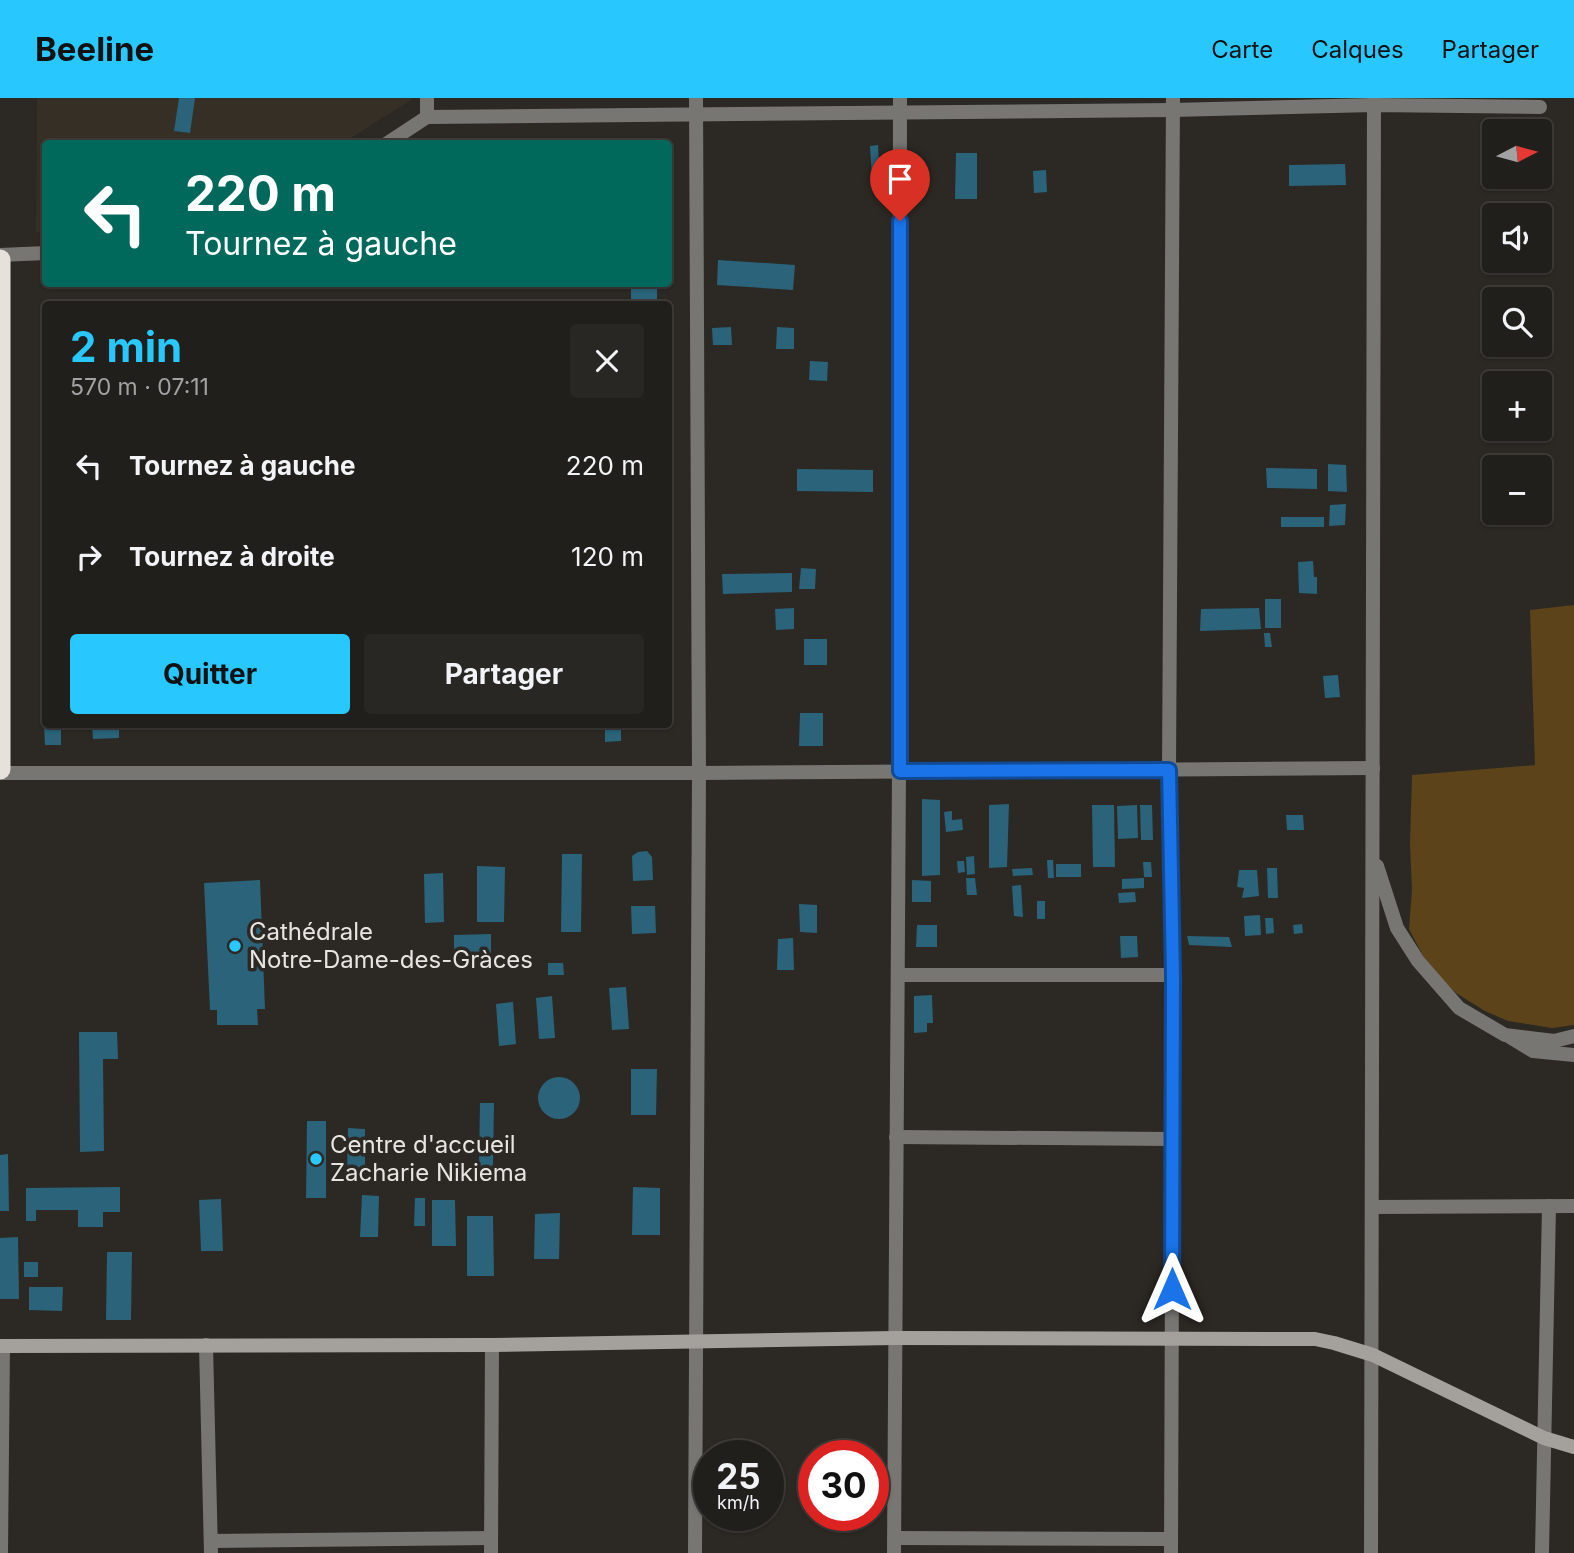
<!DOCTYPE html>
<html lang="fr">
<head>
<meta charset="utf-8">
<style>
	:root { --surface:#211f1b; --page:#292724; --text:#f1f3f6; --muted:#a2a2a3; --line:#3e3d3a; --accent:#28c8ff }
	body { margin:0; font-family:Inter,sans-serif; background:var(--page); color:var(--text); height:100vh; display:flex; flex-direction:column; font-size:26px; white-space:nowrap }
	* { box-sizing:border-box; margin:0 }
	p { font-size:23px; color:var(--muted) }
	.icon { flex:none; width:38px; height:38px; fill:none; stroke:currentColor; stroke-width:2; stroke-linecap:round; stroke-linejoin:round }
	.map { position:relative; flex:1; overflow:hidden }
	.drawer { position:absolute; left:42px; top:203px; width:630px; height:427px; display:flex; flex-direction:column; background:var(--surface); border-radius:7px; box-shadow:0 2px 5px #0004,0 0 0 2px var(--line) }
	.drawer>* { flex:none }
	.top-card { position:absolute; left:42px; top:42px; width:630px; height:147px; border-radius:7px; box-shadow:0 2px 5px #0004,0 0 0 2px var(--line); background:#00695c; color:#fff; overflow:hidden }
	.needle { width:46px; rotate:84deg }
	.tools { position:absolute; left:1482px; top:21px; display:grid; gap:14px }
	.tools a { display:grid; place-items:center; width:70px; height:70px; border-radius:7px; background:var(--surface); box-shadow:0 2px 5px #0004,0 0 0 2px var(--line); font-size:35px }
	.speed { position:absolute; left:693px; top:1342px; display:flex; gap:14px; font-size:35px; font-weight:700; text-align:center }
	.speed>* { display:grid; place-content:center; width:91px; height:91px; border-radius:50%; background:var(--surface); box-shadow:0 2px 5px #0004,0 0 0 2px var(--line); line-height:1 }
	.speed small { font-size:18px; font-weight:400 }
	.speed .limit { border:10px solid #d22; background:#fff; color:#111 }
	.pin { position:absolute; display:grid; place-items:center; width:60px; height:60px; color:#fff; margin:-72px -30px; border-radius:50% 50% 50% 0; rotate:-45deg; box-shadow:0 0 7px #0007 }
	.pin .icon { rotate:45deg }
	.me { position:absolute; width:77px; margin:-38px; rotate:0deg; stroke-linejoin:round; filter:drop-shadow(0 0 5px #0008) }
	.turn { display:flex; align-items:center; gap:24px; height:147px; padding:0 28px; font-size:32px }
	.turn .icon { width:91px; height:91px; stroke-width:2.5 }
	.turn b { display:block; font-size:49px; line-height:60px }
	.round { display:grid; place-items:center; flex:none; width:74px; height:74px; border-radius:7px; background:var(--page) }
	.head { display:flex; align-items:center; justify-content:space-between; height:119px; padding:0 28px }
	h1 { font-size:42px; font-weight:700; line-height:52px; color:var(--accent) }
	.primary-button { display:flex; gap:14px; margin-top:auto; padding:14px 28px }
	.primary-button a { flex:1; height:80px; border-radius:7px; background:var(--accent); color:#111; font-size:28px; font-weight:700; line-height:80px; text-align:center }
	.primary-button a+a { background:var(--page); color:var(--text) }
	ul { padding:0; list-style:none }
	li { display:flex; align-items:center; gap:21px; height:91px; padding:0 28px }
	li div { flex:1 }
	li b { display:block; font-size:26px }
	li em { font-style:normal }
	header { display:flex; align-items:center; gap:42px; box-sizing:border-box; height:98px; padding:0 35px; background:var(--accent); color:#111 }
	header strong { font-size:33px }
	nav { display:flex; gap:38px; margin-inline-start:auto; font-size:24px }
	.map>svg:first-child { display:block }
	.built { fill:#362f25 }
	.green { fill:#5c431a }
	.building { fill:#2a637a }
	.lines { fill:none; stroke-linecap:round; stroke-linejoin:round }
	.street { stroke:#787673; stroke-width:14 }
	.secondary { stroke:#a4a19d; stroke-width:14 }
	.highway { stroke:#e6e1db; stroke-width:21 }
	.route-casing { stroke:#114b97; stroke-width:18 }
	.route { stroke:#1a73e8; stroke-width:12 }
	.poi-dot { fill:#28c8ff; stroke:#2c2924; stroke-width:2.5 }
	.labels { text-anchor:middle; stroke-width:7; stroke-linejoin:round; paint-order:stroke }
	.poi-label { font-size:24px; fill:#e7e5e2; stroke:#2c2924; text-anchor:start }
</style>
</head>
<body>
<header>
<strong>Beeline</strong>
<nav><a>Carte</a><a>Calques</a><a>Partager</a></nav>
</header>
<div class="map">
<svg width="1574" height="1455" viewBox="0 0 1574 1455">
	<rect width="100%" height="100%" fill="#2c2924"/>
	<path class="built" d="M37,0H411V2L343,45L46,46L45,134H36Z"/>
	<path class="green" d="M1574,507V927L1552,930L1508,923L1485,913L1456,895L1430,871L1409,831L1412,792L1410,746L1412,677L1535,667L1530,512Z"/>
	<g class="building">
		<path d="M179,0H195L190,35L174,33Z"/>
		<path d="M878,47L880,80H872L870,48Z"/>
		<path d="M956,55H977V101H955Z"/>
		<path d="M1345,66L1346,87L1289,88V67Z"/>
		<path d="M1046,72L1047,94L1034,95L1033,73Z"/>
		<path d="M718,162L795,167L793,192L717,187Z"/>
		<rect x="631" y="186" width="26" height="20"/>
		<path d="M731,229L732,247H713L712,230Z"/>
		<path d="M777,229L794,230V251H776Z"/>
		<rect x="40" y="245" width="6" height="54"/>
		<path d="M810,263L828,264L827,283L809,282Z"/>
		<path d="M41,302H46V336H42Z"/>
		<path d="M1328,366L1346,367L1347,394L1328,393Z"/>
		<rect x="43" y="368" width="3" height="46"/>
		<path d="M1266,370L1317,371V391L1267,390Z"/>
		<path d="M797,371L873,372V394L797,393Z"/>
		<path d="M1346,406L1345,427L1329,428L1330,407Z"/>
		<path d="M41,417H46V473H42Z"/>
		<rect x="1281" y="419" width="43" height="10"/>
		<path d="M1313,463L1314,479H1317V496L1299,495L1298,464Z"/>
		<path d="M801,470L816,471L815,491H799Z"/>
		<path d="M792,475V494L723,496L722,476Z"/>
		<path d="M42,477H46V514H43Z"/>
		<rect x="1265" y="501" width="16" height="29"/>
		<path d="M794,510V531L776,532L775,511Z"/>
		<path d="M1259,510L1261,531L1200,533L1201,511Z"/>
		<rect x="42" y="516" width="4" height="38"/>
		<path d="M1264,535H1270L1272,549H1265Z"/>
		<rect x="804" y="541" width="23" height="26"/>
		<path d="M42,556H46V597H43Z"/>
		<path d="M1338,577L1340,599L1325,600L1323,578Z"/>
		<path d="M800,615H823V648H799Z"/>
		<path d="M44,626H61V647H45Z"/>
		<path d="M92,626H119V640L93,641Z"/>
		<path d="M605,626H621V643L605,644Z"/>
		<path d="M922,701L940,702V777L922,778Z"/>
		<path d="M1009,706L1007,769L989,770V707Z"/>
		<path d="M1092,707H1114L1115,769H1093Z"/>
		<path d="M1137,707L1138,740L1118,741L1117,708Z"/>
		<path d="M1140,707H1152L1153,742H1141Z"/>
		<path d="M952,713V722L962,721L963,732L946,734L944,714Z"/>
		<path d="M1286,717H1303L1304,732H1287Z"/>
		<path d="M647,753L652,759L653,782L633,783L632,758L638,754Z"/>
		<path d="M562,756H582L581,834H561Z"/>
		<path d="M974,758L975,776L967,777L966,759Z"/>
		<path d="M1047,762H1053L1054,780H1048Z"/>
		<path d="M957,763H964L965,774L958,775Z"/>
		<path d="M1143,764H1151L1152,779H1144Z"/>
		<rect x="1056" y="766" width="25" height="13"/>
		<path d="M477,768L505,769L504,824H477Z"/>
		<path d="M1032,770L1033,777L1013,778L1012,771Z"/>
		<path d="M1267,770H1277L1278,800H1268Z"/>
		<path d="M1239,772H1257L1259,798L1242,800L1244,790L1237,789Z"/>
		<path d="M443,775L444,824L425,825L424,776Z"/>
		<path d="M966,780H975L977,797H967Z"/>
		<path d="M1144,780V790L1122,791V781Z"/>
		<path d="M260,782L265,911H257L258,927H217V912H210L204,785Z"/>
		<path d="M912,782L931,783V804H912Z"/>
		<path d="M1021,787L1023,819L1014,818L1012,788Z"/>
		<path d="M1135,794L1136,804L1119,805L1118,795Z"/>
		<rect x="1037" y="803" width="8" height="18"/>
		<path d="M799,806L817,807V835L800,834Z"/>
		<path d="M631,808H655L656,835L632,836Z"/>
		<path d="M1260,817L1261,837L1245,838L1244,818Z"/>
		<path d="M1265,820H1273L1274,835L1266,836Z"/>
		<path d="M1302,826L1303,835L1294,836L1293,827Z"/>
		<path d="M917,827H937V849H916Z"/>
		<path d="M491,836V855L454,856V837Z"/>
		<path d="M1120,838H1137L1138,859L1121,860Z"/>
		<path d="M1187,838L1229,839L1232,849L1189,847Z"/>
		<path d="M793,840L794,872H777L778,841Z"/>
		<path d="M548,865H563L564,877H548Z"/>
		<path d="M626,889L629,931L612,932L609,890Z"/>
		<path d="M932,897L933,925H927V934L914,935V898Z"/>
		<path d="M552,898L555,940L539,941L536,900Z"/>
		<path d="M513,904L516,946L499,948L496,906Z"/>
		<path d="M79,934H117L118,961H103L104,1053L80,1054Z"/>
		<path d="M631,971H657L656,1017H631Z"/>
		<circle cx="559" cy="1000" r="21"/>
		<path d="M480,1005H494L493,1069H479Z"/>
		<path d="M307,1023H326V1100H306Z"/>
		<path d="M348,1030L365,1031V1076L347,1075Z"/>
		<path d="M8,1056L9,1113H0V1057Z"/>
		<path d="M120,1089V1114H103V1129H78V1112H36V1123H26V1090Z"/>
		<path d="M633,1089L660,1090V1137H632Z"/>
		<path d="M362,1097L379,1098L378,1139H360Z"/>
		<path d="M415,1100H425V1128H414Z"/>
		<path d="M221,1101L223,1153H201L199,1102Z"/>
		<path d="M432,1102H455L456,1148H432Z"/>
		<path d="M560,1115L559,1161H534L535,1116Z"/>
		<path d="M467,1118H493L494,1178H467Z"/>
		<path d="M18,1139L19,1201H0V1140Z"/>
		<path d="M107,1154H132L131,1222H106Z"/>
		<rect x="24" y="1164" width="14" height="15"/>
		<path d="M29,1189H63L62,1213L29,1212Z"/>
	</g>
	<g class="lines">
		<g class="street">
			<path d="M427,0V19"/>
			<path d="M386,46L427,19L1172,12L1374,7L1540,9"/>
			<path d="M0,157L46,155"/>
			<path d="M0,675H699L1373,670"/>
			<path d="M1377,768L1397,830L1418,863L1459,910L1505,937L1554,943L1574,938"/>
			<path d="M898,877H1173"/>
			<path d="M1510,939L1533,953L1574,957"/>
			<path d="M896,1039L1172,1041"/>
			<path d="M1373,1109L1574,1108"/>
			<path d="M206,1247L211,1455"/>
			<path d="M894,1440L1171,1441"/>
			<path d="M211,1443L491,1440"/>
			<path d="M1,1455L3,1248"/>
			<path d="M491,1455L492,1247"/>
			<path d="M695,1455L699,675L696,0"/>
			<path d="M894,1455L899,673L900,0"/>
			<path d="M1171,1455L1173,877L1169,672L1173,0"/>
			<path d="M1371,1455L1374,0"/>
			<path d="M1542,1455L1549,1108"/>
		</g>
		<path class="secondary" d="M0,1248L492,1247L894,1240L1315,1241L1334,1245L1373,1257L1544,1340L1574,1349"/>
		<path class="highway" d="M0,162V671"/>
	</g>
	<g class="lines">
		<defs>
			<path id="route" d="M900,123V673L1169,672L1173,877L1172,1191"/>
		</defs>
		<use href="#route" class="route-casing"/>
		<use href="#route" class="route"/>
	</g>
	<g class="poi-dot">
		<circle cx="235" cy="848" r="7"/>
		<circle cx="316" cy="1061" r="7"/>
	</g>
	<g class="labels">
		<g class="poi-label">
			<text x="249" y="842">Cathédrale<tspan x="249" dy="28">Notre-Dame-des-Gràces</tspan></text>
			<text x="330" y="1055">Centre d'accueil<tspan x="330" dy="28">Zacharie Nikiema</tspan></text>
		</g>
	</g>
</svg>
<div class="tools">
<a><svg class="needle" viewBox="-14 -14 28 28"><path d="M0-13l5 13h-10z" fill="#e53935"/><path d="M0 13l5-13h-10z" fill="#a2a2a3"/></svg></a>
<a><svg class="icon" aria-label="sound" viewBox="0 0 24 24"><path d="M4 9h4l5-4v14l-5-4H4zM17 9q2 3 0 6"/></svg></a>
<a><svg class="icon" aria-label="search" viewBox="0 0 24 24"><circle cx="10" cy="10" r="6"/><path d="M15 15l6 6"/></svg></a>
<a>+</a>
<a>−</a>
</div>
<div class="speed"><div>25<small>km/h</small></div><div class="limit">30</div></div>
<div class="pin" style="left:900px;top:123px;background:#d93025"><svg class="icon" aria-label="arrive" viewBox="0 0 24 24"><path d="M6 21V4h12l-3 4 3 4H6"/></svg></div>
<svg class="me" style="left:1172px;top:1191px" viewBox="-20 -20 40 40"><path d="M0-17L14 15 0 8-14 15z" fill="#1a73e8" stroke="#fff" stroke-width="4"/></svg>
<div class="top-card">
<div class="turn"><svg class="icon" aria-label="left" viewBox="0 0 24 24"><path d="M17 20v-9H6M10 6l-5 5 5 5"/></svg><div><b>220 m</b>Tournez à gauche</div></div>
</div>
<section class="drawer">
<div class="head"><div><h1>2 min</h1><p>570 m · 07:11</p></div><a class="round"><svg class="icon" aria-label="close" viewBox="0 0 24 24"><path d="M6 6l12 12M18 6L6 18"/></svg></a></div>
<ul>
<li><svg class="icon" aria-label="left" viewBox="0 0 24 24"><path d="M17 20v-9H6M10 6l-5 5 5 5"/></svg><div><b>Tournez à gauche</b></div><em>220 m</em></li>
<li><svg class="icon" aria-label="right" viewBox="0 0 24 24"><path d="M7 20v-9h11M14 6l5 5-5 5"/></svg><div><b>Tournez à droite</b></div><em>120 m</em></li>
</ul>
<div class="primary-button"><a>Quitter</a><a>Partager</a></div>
</section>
</div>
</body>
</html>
